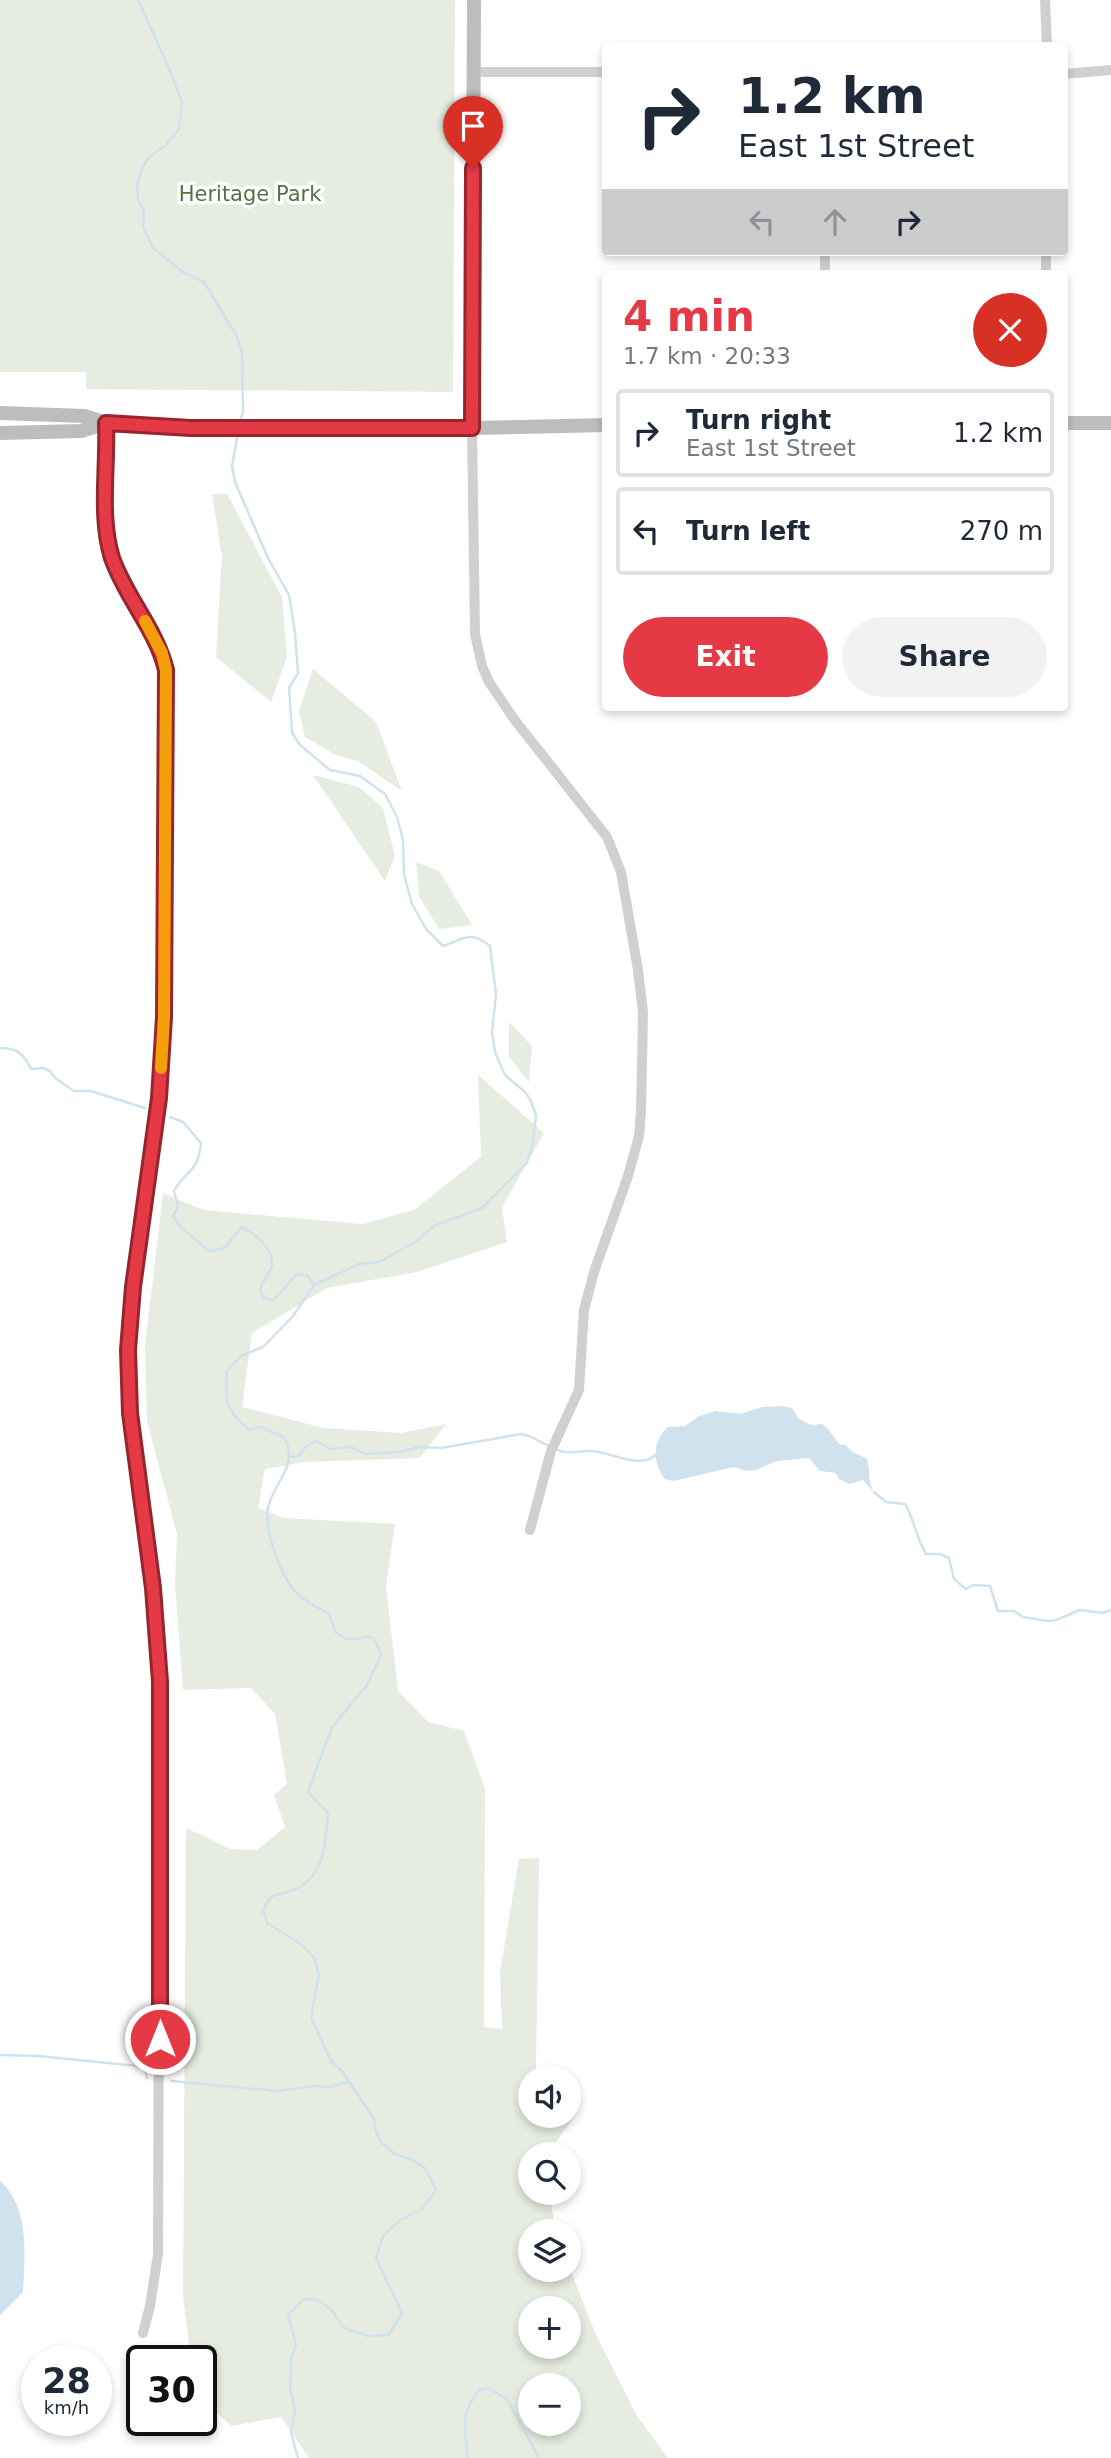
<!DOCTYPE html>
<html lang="en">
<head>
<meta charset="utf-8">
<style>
	:root { --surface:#fff; --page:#f2f2f3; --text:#1f2937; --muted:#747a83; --line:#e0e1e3; --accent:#e63946 }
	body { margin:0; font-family:"DejaVu Sans",sans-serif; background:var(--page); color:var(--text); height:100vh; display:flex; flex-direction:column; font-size:26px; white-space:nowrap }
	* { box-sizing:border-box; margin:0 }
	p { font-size:23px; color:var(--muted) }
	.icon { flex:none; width:38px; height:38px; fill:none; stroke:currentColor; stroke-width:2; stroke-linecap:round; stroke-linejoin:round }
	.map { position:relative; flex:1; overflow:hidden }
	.details { position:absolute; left:602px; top:270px; width:466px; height:441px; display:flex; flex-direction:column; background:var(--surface); border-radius:7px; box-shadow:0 4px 10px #0003 }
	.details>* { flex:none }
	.top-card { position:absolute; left:602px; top:42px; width:466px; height:214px; border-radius:7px; box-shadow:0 4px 10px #0003; background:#fff; color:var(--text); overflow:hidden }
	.fabs { position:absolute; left:518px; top:2065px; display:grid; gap:14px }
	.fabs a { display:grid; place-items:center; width:63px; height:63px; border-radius:50%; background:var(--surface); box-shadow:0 4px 10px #0003; font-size:35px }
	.speed { position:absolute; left:21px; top:2345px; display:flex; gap:14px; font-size:35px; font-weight:700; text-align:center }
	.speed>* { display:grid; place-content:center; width:91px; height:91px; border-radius:50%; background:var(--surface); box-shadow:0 4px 10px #0003; line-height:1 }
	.speed small { font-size:18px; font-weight:400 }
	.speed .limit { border:4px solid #111; border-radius:10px; background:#fff; color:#111 }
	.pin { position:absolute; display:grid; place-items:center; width:60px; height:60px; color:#fff; margin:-72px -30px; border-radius:50% 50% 50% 0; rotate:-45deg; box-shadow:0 0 7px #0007 }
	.pin .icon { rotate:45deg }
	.me { position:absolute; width:77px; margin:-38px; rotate:0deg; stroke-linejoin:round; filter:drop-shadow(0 0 5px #0008) }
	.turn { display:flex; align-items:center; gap:24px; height:147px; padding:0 21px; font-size:32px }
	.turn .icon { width:91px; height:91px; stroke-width:2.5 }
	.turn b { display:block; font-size:49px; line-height:60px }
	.lanes { display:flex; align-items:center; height:66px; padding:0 21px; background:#0003; justify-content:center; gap:35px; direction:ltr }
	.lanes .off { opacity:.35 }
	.round { display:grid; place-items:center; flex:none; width:74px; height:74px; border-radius:37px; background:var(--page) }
	.headline { display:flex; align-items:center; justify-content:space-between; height:119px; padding:0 21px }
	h1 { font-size:42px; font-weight:700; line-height:52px; color:var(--accent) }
	.primary-button { display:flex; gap:14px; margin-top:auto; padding:14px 21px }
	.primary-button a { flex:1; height:80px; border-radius:42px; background:var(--accent); color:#fff; font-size:28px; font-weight:700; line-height:80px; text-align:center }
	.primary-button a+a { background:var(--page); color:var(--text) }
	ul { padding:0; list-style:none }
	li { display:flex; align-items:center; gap:21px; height:88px; margin:0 14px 10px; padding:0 7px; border:4px solid var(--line); border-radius:7px }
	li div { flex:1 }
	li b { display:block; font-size:26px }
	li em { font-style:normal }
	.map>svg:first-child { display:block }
	.green { fill:#e6ecdf; fill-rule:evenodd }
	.water { fill:#cfe2ee }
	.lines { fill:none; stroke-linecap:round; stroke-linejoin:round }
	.stream { stroke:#cfe2ee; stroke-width:2.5 }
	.street { stroke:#d0d0d0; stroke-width:10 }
	.secondary { stroke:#bdbdbd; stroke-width:14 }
	.route-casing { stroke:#96252e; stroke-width:18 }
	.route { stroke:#e63946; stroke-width:12 }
	.slow { stroke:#f59e0b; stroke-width:12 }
	.labels { text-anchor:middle; stroke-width:7; stroke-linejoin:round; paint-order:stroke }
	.park-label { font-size:21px; fill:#56703f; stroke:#fff }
</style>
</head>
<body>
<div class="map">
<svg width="1111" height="2458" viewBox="0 0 1111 2458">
	<rect width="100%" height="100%" fill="#fff"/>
	<g class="green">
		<path d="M0,0H455L453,392L86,389V372H0Z"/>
		<path d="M212,494H227L282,597L287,657L271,702L216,657L222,557Z"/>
		<path d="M313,669L376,722L402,791L358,761L334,754L305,737L299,711Z"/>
		<path d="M313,775L359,787L383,808L395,856L385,881Z"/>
		<path d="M416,862L439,871L472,925L439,929L419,896Z"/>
		<path d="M509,1022L532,1046L529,1082L509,1057Z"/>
		<path d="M478,1075L544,1133L502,1207L507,1242L417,1272L327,1288L252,1333L242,1407L323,1428L401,1433L446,1424L420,1458L303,1462L265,1469L258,1508L284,1518L395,1524L386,1586L398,1691L428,1722L464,1731L485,1789L484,2027L502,2029L500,1972L519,1859L539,1858L536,2077H530V2116H569V2107L577,2113L556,2142L553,2154H530V2193H549L556,2231H530V2270H569V2266L596,2335L637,2416L668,2458H309L281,2417L231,2426L201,2397V2361H191L183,2296L186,1828L231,1849L257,1850L285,1827L274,1795L287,1784L275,1714L251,1688L183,1690L175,1585L177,1534L147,1421L145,1346L163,1193L203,1210L362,1224L414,1210L481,1157ZM530,2308H569V2347H530ZM569,2385V2424H530V2385Z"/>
	</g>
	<g class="water">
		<path d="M782,1406L792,1408L799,1419L812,1425L822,1424L827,1428L840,1445H846L852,1452L866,1458C872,1471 866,1477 874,1492L863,1480L849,1484L839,1479L836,1473L820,1471L809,1458L777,1461L756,1470L747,1471L734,1467L673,1481L665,1479C652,1463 652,1441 668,1427L685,1426L699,1416L716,1411L740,1414L762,1407Z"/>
		<path d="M0,2181C30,2207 25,2256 23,2292L0,2315Z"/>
	</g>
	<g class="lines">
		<g class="stream">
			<path d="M138,0L168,66L182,102L179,129L165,146L150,156L143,166L137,184L138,199L144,211L143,227L153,248L183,272L204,282L237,337L242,352L243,412L240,422"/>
			<path d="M238,432L232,466L235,482L268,558L289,595L295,633L298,673L289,688L292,733L300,745L330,770L360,776L385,794L397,817L403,840L404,874L412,904L426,929L443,946C464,939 470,930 490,946L496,994L492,1032L495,1052L505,1075L525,1092L531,1101L536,1116L532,1148L527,1163L482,1208L434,1226L417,1241L379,1262L359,1264L314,1285L293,1316L263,1347L241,1356L227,1371C225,1401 225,1410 249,1430L261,1427L285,1438C287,1443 289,1449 289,1454C291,1469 271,1491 268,1508C264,1531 280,1573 294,1590C303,1601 317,1607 329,1614L336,1633C340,1635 344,1638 348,1639C367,1641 371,1625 381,1655L367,1685L332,1727L308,1792L328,1813C325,1842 326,1877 293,1890C275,1897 274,1889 263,1910L267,1923L301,1944L315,1959L319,1974L311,2018L331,2061L343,2072L374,2119L376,2132L382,2143L395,2154L413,2160L425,2168L436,2190L422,2209L400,2220L383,2236L376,2258L402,2313L389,2335L368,2336L344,2328L330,2308L317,2300L304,2299L288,2315L296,2345L292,2356L290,2387L295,2411L291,2433L298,2458"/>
			<path d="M0,1048C17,1048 24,1054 31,1069L43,1068L50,1071L55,1078L74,1091H91L145,1108"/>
			<path d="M170,1117L183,1122L201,1143C198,1174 186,1169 174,1191L178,1207L173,1216C181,1231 196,1239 209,1251L224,1248L242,1227C254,1232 274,1250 272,1265C270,1274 262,1281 260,1290L263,1298L273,1300C284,1292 287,1282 298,1274L307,1275L314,1285"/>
			<path d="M555,1449C570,1456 577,1450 592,1451C612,1452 638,1470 656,1455"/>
			<path d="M291,1457L299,1456L305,1447L317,1441L330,1449L351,1447L365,1454L400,1452L420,1447L441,1448L521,1434L529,1436L549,1446"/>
			<path d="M874,1492L886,1502L905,1504C912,1513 917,1540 926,1554H940L949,1558L954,1579L966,1589L973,1585L990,1586L998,1611H1014L1023,1617L1048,1621L1056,1620L1080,1610L1103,1613L1111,1610"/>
			<path d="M0,2055L38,2056L138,2066L145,2069L147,2078"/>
			<path d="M171,2081L278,2091L315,2086L330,2087L348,2082"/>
			<path d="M467,2458C467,2426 457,2419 479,2390L488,2388L507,2399L539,2458"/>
		</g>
		<g class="street">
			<path d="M1045,0L1047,46"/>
			<path d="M474,72H606"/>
			<path d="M1064,74L1111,70"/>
			<path d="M825,252V273"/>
			<path d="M1046,272V252"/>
			<path d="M106,423C108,467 98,516 112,558C126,597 156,629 166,670L165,1017L159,1098L133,1287L128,1350L130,1414L153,1588L160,1682L158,2254L150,2306L143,2333"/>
			<path d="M472,428L475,634L482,666L489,682L514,719L607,837L621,872L638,970L643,1012L641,1112L639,1136L628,1176L594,1272L584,1310L579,1390L551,1451L530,1530"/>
		</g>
		<g class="secondary">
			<path d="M0,413L85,416L106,423L191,428H472L606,425"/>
			<path d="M1064,423H1111"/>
			<path d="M472,428L474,0"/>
			<path d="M0,433L81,431L106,423"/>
		</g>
	</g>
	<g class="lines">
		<defs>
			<path id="route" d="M160,2039V1682L153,1588L130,1413L128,1350L133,1287L159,1098L164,1017L166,670C156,629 126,598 112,558C99,516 108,467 106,423L191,428H472L473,168"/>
		</defs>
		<use href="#route" class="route-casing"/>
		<use href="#route" class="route"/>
		<path class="slow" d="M145,621L162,653L166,670L164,1017L161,1068"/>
	</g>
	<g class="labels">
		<g class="park-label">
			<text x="250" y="201">Heritage Park</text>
		</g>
	</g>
</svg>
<div class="fabs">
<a><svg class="icon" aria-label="sound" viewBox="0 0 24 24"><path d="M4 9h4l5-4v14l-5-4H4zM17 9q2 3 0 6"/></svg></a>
<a><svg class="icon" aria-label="search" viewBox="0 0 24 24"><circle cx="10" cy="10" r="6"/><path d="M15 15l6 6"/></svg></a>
<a><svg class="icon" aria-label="layers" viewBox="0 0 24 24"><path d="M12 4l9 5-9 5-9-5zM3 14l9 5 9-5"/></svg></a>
<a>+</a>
<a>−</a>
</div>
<div class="speed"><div>28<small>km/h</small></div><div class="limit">30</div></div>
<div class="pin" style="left:473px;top:168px;background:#d93025"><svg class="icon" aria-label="arrive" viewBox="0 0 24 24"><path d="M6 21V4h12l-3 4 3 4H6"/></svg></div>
<svg class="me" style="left:160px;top:2039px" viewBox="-20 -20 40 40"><circle r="17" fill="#e63946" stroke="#fff" stroke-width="3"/><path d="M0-11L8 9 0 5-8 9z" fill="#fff"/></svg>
<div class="top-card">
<div class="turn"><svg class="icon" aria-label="right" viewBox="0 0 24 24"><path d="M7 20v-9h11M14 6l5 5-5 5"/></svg><div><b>1.2 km</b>East 1st Street</div></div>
<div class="lanes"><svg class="icon off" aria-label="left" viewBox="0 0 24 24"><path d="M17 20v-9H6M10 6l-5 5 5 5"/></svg><svg class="icon off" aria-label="ahead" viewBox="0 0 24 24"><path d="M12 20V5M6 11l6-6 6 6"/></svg><svg class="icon" aria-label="right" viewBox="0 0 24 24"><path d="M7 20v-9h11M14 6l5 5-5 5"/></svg></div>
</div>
<section class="details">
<div class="headline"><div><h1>4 min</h1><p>1.7 km · 20:33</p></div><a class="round" style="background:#d93025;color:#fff"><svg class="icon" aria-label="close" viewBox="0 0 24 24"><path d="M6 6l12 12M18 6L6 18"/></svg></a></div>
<ul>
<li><svg class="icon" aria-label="right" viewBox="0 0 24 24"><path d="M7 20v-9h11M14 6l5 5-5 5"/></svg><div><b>Turn right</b><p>East 1st Street</p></div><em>1.2 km</em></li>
<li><svg class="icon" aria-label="left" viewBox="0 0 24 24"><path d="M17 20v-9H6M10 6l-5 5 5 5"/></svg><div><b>Turn left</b></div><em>270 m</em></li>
</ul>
<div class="primary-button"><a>Exit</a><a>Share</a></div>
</section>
</div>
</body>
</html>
